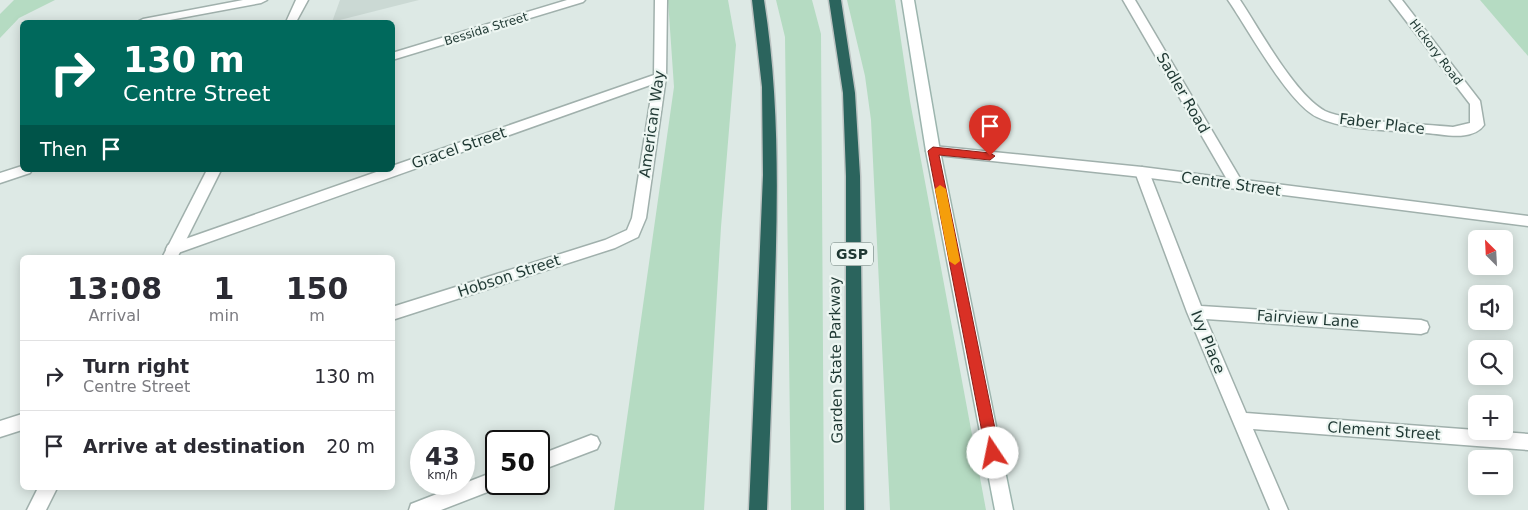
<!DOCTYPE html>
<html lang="en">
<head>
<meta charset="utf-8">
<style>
	:root { --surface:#fff; --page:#f7f7f7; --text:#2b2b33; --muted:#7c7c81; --line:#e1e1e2 }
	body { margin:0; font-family:"DejaVu Sans",sans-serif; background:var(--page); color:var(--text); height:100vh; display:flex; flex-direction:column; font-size:19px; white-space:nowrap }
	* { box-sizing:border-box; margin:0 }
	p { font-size:16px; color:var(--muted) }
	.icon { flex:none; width:28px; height:28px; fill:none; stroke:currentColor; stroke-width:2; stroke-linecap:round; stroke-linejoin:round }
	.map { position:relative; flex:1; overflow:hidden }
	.sheet { position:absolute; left:20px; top:255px; width:375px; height:235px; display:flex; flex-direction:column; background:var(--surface); border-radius:8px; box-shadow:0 2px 12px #0003 }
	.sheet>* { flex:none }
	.top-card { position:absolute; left:20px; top:20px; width:375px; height:152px; border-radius:8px; box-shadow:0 2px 12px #0003; background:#00695c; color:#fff; overflow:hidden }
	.needle { width:32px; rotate:336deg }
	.controls { position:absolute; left:1468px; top:230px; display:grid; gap:10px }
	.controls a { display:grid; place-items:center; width:45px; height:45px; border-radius:8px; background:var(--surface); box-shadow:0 2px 12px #0003; font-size:25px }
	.speed { position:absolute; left:410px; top:430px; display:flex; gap:10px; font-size:25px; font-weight:700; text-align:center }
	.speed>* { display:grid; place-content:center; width:65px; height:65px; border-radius:50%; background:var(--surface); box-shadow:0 2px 12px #0003; line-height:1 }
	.speed small { font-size:12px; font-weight:400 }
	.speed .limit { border:2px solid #111; border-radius:8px; background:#fff; color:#111 }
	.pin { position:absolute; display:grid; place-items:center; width:42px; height:42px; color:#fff; margin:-51px -21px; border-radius:50% 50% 50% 0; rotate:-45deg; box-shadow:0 0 5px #0007 }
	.pin .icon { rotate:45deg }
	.me { position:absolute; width:55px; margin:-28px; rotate:349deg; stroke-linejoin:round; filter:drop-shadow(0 0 4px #0008) }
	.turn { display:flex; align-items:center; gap:18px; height:105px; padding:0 20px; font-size:22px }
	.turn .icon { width:65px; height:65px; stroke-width:2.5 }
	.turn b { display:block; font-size:35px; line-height:42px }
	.then { display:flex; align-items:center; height:48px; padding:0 20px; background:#0003; gap:10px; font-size:19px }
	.eta { display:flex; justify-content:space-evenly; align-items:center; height:85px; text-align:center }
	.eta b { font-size:30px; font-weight:600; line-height:35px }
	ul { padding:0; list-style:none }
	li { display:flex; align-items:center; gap:15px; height:70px; padding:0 20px; border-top:1px solid var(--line) }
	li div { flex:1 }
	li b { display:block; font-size:19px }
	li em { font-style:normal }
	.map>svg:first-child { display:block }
	.built { fill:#cbd9d4 }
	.green { fill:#b5dbc2 }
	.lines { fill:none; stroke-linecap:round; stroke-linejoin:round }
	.minor-casing { stroke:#a0b0ac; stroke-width:3 }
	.tertiary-casing { stroke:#a0b0ac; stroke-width:3 }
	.secondary-casing { stroke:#9cb5ae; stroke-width:3 }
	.motorway-casing { stroke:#bcc3c2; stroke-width:3 }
	.minor { fill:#fff; fill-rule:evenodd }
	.tertiary { fill:#fff; fill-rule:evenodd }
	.secondary { fill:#fff; fill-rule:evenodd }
	.motorway { fill:#2b645d; fill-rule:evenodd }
	.route { fill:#d93025; stroke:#8d1f18 }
	.slow { fill:#f59e0b }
	.labels { text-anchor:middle; stroke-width:4.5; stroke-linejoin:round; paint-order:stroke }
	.far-street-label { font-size:12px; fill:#1f3833; stroke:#edf6f2 }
	.shield { fill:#edf6f2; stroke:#5d716c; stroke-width:1 }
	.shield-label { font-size:14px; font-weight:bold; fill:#1f3833 }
	.street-label { font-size:15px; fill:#1f3833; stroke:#edf6f2 }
</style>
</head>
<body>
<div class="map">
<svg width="1528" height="510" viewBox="0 0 1528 510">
	<rect width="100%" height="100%" fill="#dde9e5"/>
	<path class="built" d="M340,0H419L332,22Z"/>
	<g class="green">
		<path d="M14,0H55L19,18L0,38V14Z"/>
		<path d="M668,0H728L736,45L721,227L704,510H614L674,87Z"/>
		<path d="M776,0H812L821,34L824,510H791L785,37Z"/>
		<path d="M847,0H895L910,101L986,510H890L871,120L865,76Z"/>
		<path d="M1480,0H1528V56Z"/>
	</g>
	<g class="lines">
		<defs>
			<g id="minor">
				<path d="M243,0H267L261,3L159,22H137L143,19Z"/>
				<path d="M567,0H585L583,2L392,60V53Z"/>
				<path d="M655,0H667L666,77L646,218L638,237L615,248L392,320V307L605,240L627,230L632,218L653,84L178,253H168L166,249L168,245L382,170H392V166L654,75Z"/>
				<path d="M1123,0H1135L1244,185L1242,188H1232Z"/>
				<path d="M1228,0H1240C1260,30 1295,95 1325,111C1348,122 1423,124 1453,127L1470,123V104L1390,0H1402L1480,101L1484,125C1472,142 1443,134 1426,133C1394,130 1345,131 1317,117C1288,103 1248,29 1228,0Z"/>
				<path d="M22,166V170H32L30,173L0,183V173Z"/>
				<path d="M1142,167L1149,172L1201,306L1421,320L1427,322L1429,327L1427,332L1421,334L1206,319L1246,413L1528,434V450L1253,429L1288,510H1270L1187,312L1135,172Z"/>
				<path d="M22,414V430L0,437V421Z"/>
				<path d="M591,435L597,437L600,443L597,449L539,471V455Z"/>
				<path d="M496,471V484H504L503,486L441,510H409L411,504Z"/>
			</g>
			<g id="tertiary">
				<path d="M296,0H308L296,22H286Z"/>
				<path d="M933,146L1142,167L1528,216V226L1142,177L928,154L926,151Z"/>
				<path d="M207,170H221L177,258H162Z"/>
				<path d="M38,488H57L46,510H27Z"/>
			</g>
			<path id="secondary" d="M902,0H914L940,151L1013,510H995L926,151Z"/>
			<g id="motorway">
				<path d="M752,0H764C779,94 778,188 775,283C773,359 770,434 767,510H749L763,175L762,87Z"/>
				<path d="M829,0H841L855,93L860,176L864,510H846V176L843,93Z"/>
			</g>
		</defs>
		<use href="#minor" class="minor-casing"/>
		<use href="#tertiary" class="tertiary-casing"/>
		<use href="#secondary" class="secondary-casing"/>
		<use href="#motorway" class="motorway-casing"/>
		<use href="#minor" class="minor"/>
		<use href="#tertiary" class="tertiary"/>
		<use href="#secondary" class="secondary"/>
		<use href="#motorway" class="motorway"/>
	</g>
	<path class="route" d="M933,147L990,153L995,156L990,160L939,155L1000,453L998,458L993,459L988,458L986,453L928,151Z"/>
	<path class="slow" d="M940,185L946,189L960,261L955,265L949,261L935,189Z"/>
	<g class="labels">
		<g class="far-street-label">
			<text transform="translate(486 29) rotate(-17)" y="4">Bessida Street</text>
			<text transform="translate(1436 52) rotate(53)" y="4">Hickory Road</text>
		</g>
		<rect class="shield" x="831" y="242.5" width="42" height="23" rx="4"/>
		<g class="shield-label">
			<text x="852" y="259">GSP</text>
		</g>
		<g class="street-label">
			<text transform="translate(1183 93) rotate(60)" y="5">Sadler Road</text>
			<text transform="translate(652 124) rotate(-82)" y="5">American Way</text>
			<text transform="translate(1382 124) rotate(7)" y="5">Faber Place</text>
			<text transform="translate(459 148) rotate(-19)" y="5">Gracel Street</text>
			<text transform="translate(1231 184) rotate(8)" y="5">Centre Street</text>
			<text transform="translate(509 276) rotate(-18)" y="5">Hobson Street</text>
			<text transform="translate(1308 319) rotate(4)" y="5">Fairview Lane</text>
			<text transform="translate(1208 342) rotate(68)" y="5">Ivy Place</text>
			<text transform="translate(836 360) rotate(-91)" y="5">Garden State Parkway</text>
			<text transform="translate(1384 431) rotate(4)" y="5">Clement Street</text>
		</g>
	</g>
</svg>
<div class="controls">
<a><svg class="needle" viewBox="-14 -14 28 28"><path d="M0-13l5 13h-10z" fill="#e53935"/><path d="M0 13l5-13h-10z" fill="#7c7c81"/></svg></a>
<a><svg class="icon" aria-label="sound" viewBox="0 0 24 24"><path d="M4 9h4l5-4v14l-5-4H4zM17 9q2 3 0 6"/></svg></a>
<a><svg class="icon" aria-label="search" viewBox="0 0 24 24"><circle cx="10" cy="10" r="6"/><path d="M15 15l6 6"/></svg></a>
<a>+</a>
<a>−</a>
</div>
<div class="speed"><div>43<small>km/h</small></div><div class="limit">50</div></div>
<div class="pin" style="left:990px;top:156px;background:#d93025"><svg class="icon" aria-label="arrive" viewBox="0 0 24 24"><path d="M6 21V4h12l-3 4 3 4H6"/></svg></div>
<svg class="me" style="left:993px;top:453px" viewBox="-20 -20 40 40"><circle r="19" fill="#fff"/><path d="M0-13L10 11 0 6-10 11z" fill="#d93025"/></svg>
<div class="top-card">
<div class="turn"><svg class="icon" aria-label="right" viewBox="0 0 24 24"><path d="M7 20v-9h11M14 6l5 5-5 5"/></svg><div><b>130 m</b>Centre Street</div></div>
<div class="then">Then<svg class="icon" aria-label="arrive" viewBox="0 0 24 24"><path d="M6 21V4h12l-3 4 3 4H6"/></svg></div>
</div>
<section class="sheet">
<div class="eta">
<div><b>13:08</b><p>Arrival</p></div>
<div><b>1</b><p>min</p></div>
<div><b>150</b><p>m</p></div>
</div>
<ul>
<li><svg class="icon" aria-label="right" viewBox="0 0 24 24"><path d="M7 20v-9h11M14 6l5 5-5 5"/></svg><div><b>Turn right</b><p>Centre Street</p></div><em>130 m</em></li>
<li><svg class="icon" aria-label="arrive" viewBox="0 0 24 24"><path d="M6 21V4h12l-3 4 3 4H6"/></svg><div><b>Arrive at destination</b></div><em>20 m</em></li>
</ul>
</section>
</div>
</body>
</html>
